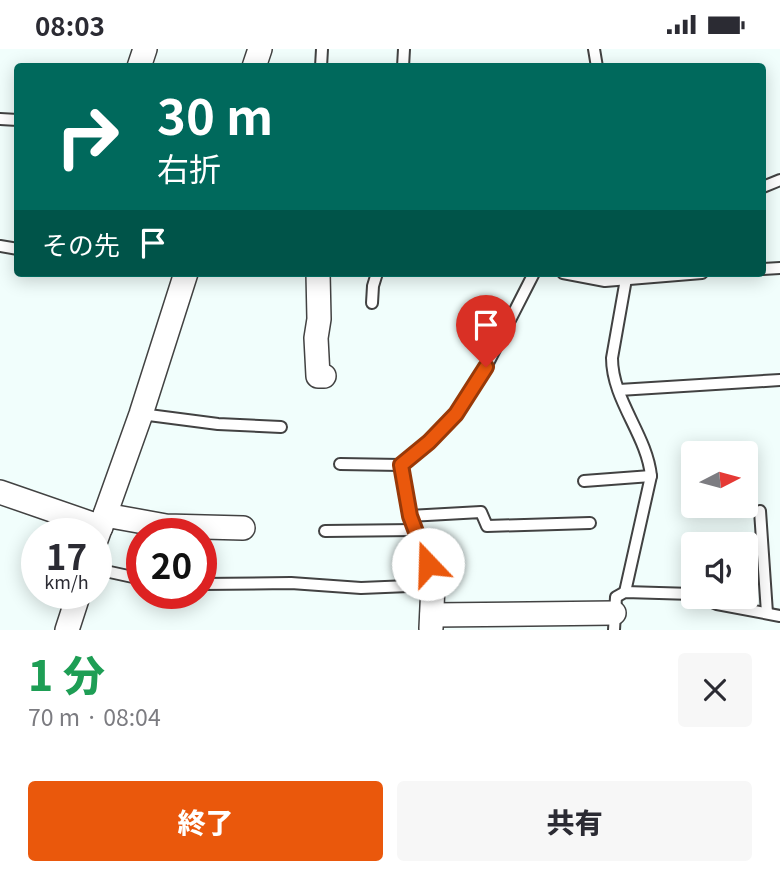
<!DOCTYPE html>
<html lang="ja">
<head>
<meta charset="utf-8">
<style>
	:root { --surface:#fff; --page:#f7f7f7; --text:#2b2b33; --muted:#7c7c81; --accent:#ea580c }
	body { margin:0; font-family:Georgia,"Noto Sans JP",serif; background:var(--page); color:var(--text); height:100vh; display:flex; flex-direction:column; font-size:26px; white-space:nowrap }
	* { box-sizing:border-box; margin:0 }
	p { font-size:23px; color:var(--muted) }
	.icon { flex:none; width:38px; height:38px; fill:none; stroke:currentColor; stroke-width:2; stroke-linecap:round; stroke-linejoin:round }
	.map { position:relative; height:581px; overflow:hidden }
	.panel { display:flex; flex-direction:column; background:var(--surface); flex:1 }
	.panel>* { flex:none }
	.guide { position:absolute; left:14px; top:14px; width:752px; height:214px; border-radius:7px; box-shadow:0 4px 18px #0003; background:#00695c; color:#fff; overflow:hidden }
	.needle { width:46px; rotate:84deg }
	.fabs { position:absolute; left:681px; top:392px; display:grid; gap:14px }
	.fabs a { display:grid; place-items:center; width:77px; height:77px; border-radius:7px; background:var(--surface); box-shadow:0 4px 18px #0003; font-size:35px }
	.speed { position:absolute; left:21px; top:469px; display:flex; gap:14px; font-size:35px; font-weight:700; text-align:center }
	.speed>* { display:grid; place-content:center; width:91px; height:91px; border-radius:50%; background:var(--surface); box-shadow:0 4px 18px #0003; line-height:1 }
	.speed small { font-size:18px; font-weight:400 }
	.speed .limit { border:10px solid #d22; background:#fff; color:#111 }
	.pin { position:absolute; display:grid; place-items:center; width:60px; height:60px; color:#fff; margin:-72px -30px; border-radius:50% 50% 50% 0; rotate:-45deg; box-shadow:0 0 7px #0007 }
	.pin .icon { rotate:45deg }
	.me { position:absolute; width:77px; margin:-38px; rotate:339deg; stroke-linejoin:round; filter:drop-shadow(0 0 5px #0008) }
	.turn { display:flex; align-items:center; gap:24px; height:147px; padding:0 28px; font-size:32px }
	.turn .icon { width:91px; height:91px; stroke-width:2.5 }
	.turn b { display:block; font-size:49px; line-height:60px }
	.then { display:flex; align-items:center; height:66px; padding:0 28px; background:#0003; gap:14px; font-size:26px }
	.round { display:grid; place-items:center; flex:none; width:74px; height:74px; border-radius:7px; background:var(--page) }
	.headline { display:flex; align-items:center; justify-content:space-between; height:119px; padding:0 28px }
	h1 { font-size:42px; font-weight:800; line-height:52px; color:#1e9e55 }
	.cta { display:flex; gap:14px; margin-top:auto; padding:14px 28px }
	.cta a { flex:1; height:80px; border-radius:7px; background:var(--accent); color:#fff; font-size:28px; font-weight:800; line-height:80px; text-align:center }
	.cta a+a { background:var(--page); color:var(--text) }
	.status { display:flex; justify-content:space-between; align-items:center; height:49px; padding:0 35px; background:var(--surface); direction:ltr }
	.status svg { height:19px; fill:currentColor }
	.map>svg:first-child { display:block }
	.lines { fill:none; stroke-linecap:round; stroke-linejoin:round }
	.lane-casing { stroke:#424242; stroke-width:14 }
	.street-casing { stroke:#424242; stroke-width:26 }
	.lane { stroke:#fff; stroke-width:10 }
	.street { stroke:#fff; stroke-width:23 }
	.route-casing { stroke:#983908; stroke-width:18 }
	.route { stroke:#ea580c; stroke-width:12 }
</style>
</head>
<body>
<div class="status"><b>08:03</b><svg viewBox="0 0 49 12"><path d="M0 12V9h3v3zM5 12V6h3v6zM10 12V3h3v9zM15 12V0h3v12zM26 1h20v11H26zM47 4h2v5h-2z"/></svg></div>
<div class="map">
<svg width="780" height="581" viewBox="0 0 780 581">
	<rect width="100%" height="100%" fill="#f1fefc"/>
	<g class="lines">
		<defs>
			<g id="lane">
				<path d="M594,0L597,18"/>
				<path d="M321,18L322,0"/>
				<path d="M403,18L404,0"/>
				<path d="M0,70L18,71"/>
				<path d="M763,138L780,131"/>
				<path d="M0,197L18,200"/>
				<path d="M763,220L780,219"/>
				<path d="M563,224L605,232L702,224"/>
				<path d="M372,254L373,237L377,224"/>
				<path d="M619,341L780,331"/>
				<path d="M141,365L218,375L281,378"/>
				<path d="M340,415L401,416"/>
				<path d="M584,432L651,427"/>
				<path d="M760,462L767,564"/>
				<path d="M409,467L481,463L487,477L590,474"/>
				<path d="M325,482L415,481"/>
				<path d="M96,520L142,530"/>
				<path d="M201,535L291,534L361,539L433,536L428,515L409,467L401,416L429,393L456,365L486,318L534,224"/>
				<path d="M625,543L651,427C647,386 612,351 612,309L626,230"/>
				<path d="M701,548L717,555L780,567"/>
				<path d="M614,581L616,548L625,543L693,545"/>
			</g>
			<g id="street">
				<path d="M139,18L145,0"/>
				<path d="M254,18L260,0"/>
				<path d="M318,224L319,270L316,289L318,327H324"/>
				<path d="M0,443L101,478"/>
				<path d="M105,466L166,477L243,479"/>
				<path d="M96,491L141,365L186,224"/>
				<path d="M432,566L614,564"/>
				<path d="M431,579L433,536"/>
				<path d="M67,581L79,544"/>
			</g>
		</defs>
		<use href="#lane" class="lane-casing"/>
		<use href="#street" class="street-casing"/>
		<use href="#lane" class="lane"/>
		<use href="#street" class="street"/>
	</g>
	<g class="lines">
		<defs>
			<path id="route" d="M428,515L410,467L401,416L429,393L456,365L486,318"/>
		</defs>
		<use href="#route" class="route-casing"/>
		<use href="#route" class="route"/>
	</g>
</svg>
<div class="fabs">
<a><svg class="needle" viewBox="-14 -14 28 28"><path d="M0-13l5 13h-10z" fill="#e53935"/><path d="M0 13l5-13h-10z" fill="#7c7c81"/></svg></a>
<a><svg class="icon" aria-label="sound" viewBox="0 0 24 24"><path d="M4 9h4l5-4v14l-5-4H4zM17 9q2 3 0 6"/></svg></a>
</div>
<div class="speed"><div>17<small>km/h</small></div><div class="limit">20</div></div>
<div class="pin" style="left:486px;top:318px;background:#d93025"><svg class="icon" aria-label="arrive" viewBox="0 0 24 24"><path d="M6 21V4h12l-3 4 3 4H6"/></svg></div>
<svg class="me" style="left:428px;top:515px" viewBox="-20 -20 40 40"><circle r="19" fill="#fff"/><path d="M0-13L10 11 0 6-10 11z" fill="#ea580c"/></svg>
<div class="guide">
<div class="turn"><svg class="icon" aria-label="right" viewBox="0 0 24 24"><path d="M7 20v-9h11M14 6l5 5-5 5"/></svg><div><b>30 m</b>右折</div></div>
<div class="then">その先<svg class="icon" aria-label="arrive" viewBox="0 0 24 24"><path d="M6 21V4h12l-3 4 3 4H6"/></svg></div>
</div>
</div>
<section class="panel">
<div class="headline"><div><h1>1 分</h1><p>70 m · 08:04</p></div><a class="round"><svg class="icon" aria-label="close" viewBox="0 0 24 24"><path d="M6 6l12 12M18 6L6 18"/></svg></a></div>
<div class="cta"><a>終了</a><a>共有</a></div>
</section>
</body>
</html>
